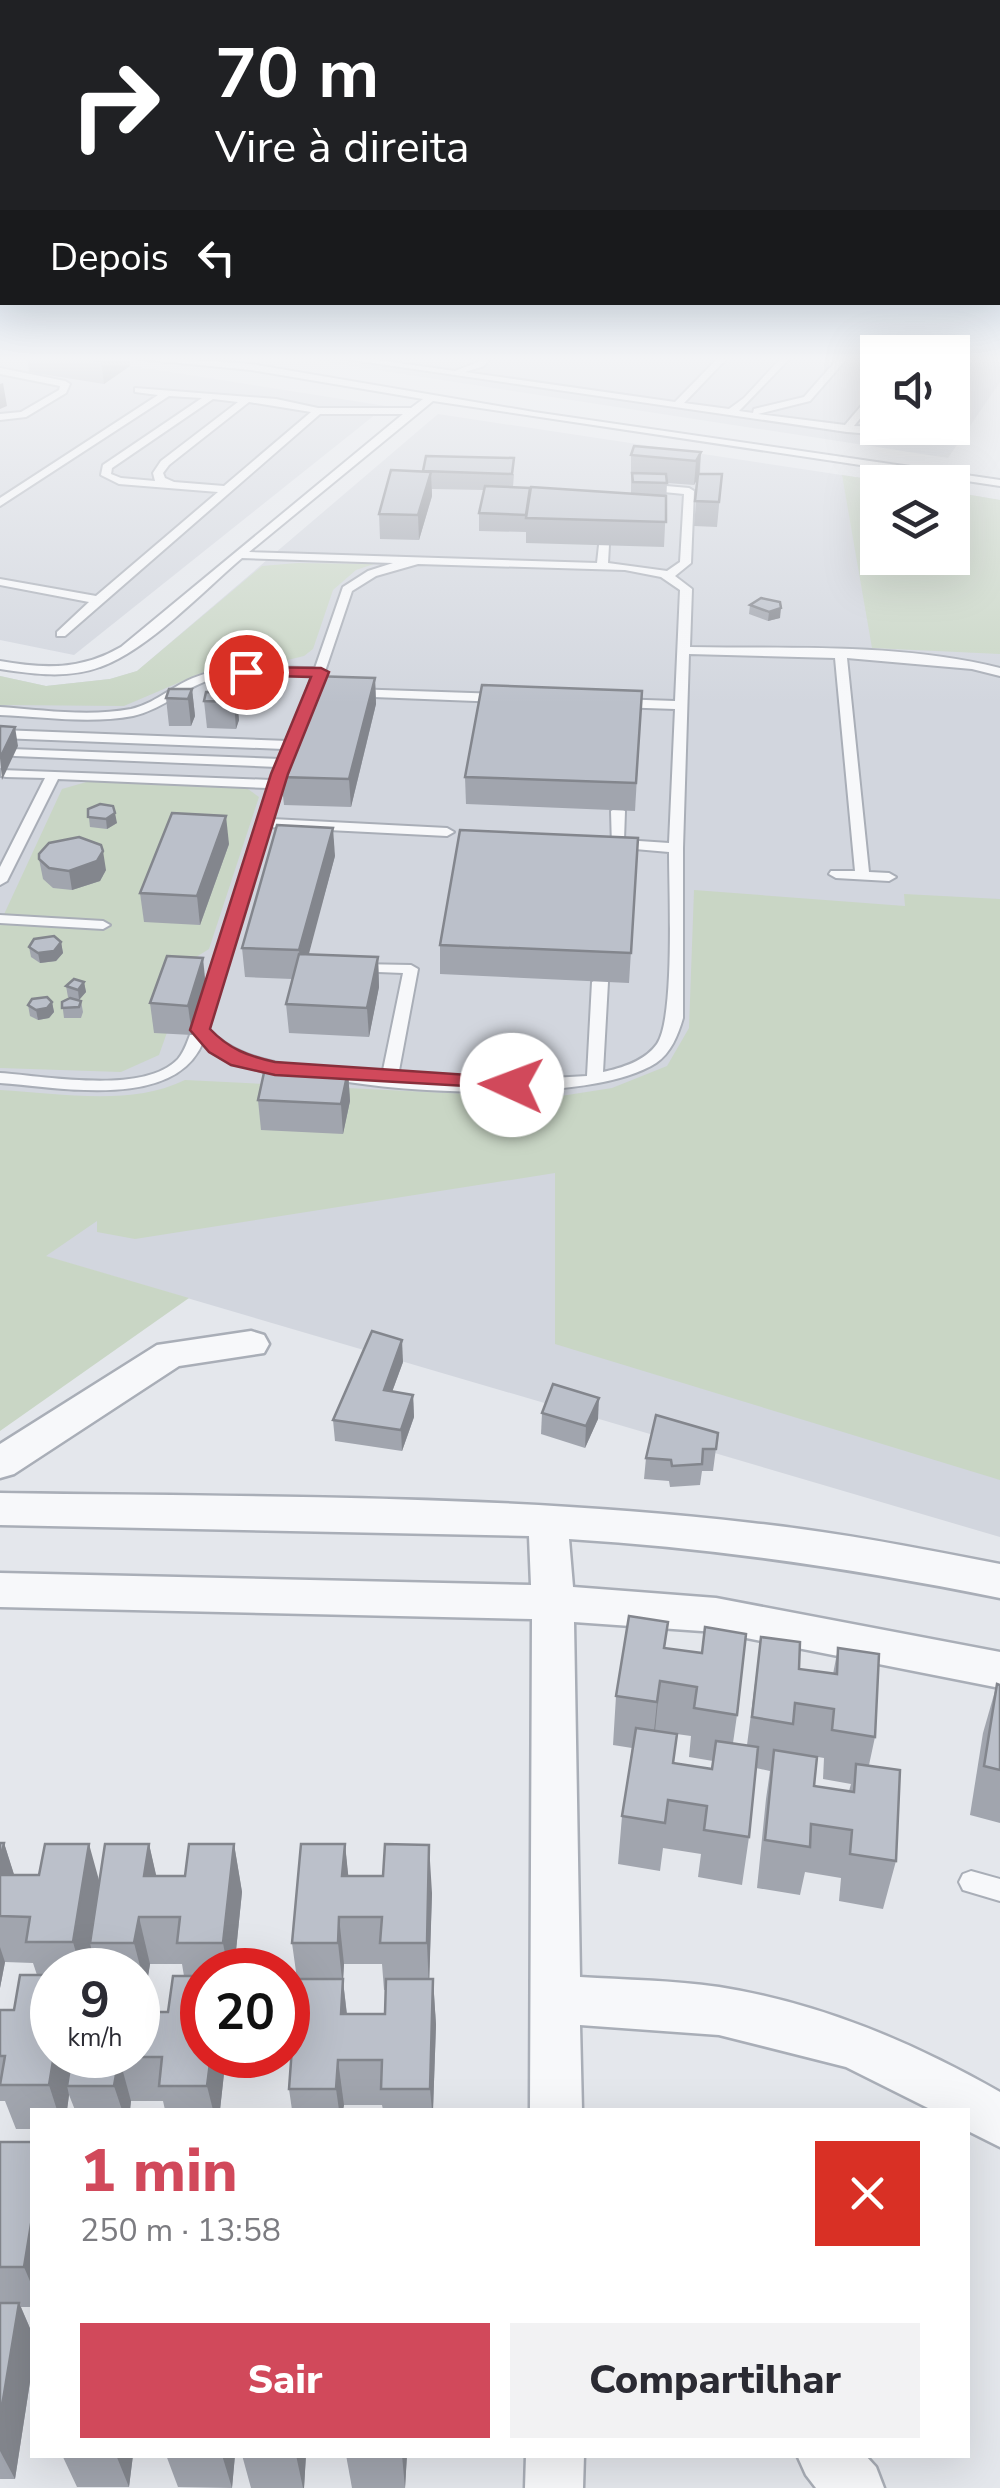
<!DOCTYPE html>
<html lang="pt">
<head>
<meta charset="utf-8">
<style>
	:root { --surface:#fff; --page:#f2f2f3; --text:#2b2b33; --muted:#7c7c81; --accent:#d1495b }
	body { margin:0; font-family:"Nunito Sans",sans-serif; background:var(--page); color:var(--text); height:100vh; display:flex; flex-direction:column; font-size:38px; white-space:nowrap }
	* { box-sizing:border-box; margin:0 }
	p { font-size:32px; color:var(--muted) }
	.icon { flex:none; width:55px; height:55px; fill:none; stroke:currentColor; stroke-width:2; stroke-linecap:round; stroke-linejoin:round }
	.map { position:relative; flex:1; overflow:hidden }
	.details { position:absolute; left:30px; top:2108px; width:940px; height:350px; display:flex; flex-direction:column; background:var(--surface); border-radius:0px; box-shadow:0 10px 40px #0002 }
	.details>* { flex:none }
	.hud { position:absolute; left:0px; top:0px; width:1000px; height:305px; box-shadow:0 10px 40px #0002; background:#202124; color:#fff; overflow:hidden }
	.fabs { position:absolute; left:860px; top:335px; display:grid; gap:20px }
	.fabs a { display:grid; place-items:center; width:110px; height:110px; border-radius:0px; background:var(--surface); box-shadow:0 10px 40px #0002; font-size:50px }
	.speed { position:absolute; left:30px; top:1948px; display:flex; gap:20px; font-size:50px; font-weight:700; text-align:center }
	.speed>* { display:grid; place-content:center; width:130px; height:130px; border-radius:50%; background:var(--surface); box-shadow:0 10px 40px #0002; line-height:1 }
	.speed small { font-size:25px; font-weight:400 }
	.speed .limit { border:15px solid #d22; background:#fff; color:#111 }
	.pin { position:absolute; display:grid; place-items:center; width:85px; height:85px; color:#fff; margin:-42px; border:5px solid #fff; border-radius:50%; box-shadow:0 2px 10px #0007 }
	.me { position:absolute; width:110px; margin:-55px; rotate:272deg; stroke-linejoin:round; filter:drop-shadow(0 0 8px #0008) }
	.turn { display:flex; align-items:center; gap:35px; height:210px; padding:0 50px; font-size:45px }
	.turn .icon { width:130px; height:130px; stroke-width:2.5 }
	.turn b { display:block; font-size:70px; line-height:85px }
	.then { display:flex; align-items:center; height:95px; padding:0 50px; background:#0003; gap:20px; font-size:38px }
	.round { display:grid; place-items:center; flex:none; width:105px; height:105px; border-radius:0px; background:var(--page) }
	.head { display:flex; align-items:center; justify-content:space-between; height:170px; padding:0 50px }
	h1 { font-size:60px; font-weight:800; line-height:75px; color:var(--accent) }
	.button { display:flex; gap:20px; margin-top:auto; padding:20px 50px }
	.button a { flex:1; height:115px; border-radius:0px; background:var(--accent); color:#fff; font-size:40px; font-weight:800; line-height:115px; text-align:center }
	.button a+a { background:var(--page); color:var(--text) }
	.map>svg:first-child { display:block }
	.built { fill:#d2d6de }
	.green { fill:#c9d6c5 }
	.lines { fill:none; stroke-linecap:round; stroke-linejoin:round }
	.lane-casing { stroke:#a9aeb7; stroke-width:4 }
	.street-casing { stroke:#a9aeb7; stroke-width:5 }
	.lane { fill:#f7f8fa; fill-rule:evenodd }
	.street { fill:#f7f8fa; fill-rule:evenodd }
	.wall { fill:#a1a5ae; fill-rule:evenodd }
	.shaded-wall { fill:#83868d }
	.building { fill:#bbc0ca; stroke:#83868d; stroke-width:2.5 }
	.route { fill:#d1495b; stroke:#882f3b; stroke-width:2.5 }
</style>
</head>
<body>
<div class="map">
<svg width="1000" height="2488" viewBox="0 0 1000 2488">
	<rect width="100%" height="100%" fill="#e4e7ec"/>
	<g class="built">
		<path d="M0,356H69L386,406L74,655L0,640Z"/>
		<path d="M286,356H877L878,428H952L953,356H1000V382L948,458Z"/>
		<path d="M438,414L888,482H878V558H952L953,492L1000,500V1537L0,1243V676L46,686L110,679L137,671Z"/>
	</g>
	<g class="green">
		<path d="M842,475L888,482H878V558H952L953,492L1000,500V654L872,648Z"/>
		<path d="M297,563L374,564L356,570L333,590L313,649L304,656L267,665L213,668L124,706L0,705V676L46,686L110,679L137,671L262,566Z"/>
		<path d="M90,781L245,787L259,797L209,949L193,959L159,1055L121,1072L0,1068V923L62,789Z"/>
		<path d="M694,890L905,906L904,894L1000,899V1480L555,1344V1173L135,1239L97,1232V1221L46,1256L189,1298L0,1431V1090C60,1093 129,1107 185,1080L548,1098L612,1088L667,1066L689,1028Z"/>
	</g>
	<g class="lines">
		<defs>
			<g id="lane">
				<path d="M134,356L251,364L534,412L1000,480V486L433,401L249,552L597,563L599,545L604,542L609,545L608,563L667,571L680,562L684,494L643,490L638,487L643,484L689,488L694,491L691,563L675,576L692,589L690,647C792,649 900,643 1000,668V676L972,669L847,658L869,872L889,873L896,877L889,881L836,878L829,874L831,871H855L835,658L689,654L683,848V1018C678,1035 671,1053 656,1063C592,1104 396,1094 322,1077L320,1074L322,1071L328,1069L382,1075L403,973L353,971L351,968L358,964L411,965L418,969L398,1076L497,1081L587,1076L592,982L600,977L608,982L603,1072C622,1068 645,1061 657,1044C675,1018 669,890 669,852L612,847L611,811L618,807L625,811L624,840L669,843L675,709L617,707L611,703L617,699L675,701L680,590L661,577L625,570L418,564L376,576L352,591L315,701L305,698L312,675C277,675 238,669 204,682C179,692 160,710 133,716C90,724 44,717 0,715V707C43,710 88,717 131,709C154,704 171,687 193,678C231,662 274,668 315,668L343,587L368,571L393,563L242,558C203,591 147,651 100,667C68,679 33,674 0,669V661C44,669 82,670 121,647L403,414H320L65,636H57V632L89,602L0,585V579L96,596L218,492L119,484L101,475L103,465L202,398L169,396L0,506V498L158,395L135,392V388L276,399L318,408H411L423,399L251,370L138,359ZM213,399L238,402L161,461L153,473L155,481L121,478L111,474L112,468ZM249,402L311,412L224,486L174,482L165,478L163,473L169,465Z"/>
				<path d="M325,356H348L455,371L478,362L483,356H492L484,366L465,372L675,402L720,356H729L684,403L729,409L744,398L783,356H792L739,411L753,413L754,409L804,397L840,356H849L810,401L758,414L845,425L878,386V396L854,426L923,428L883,435L847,432Z"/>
				<path d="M967,356H976L952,386V376Z"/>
				<path d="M0,368L65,381L70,384L66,393L26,417L0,420V414L21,412L59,390L60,386L0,374Z"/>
				<path d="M352,689L501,694L507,698L501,702L348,696L346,693Z"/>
				<path d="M0,730L288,741L292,733L296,732L302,736L272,819L447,828L454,832L447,836L269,827L208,1029C236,1057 266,1060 303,1068L305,1071L303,1074C269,1079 229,1063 203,1042C175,1111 59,1087 0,1083V1073C46,1076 144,1095 178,1059C185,1051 188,1039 192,1030L268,788L58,779L7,881L0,885V867L45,778L6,777L1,776V770L271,780L277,767L15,756L10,755V749L280,759L284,749L0,738Z"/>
				<path d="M0,915L103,921L110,925L103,929L0,923Z"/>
				<path d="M971,1871L1000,1879V1901L963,1890L959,1882L963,1874Z"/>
			</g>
			<g id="street">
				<path d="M251,1331L264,1335L269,1344L264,1353L179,1366L14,1474L0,1478V1444L157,1345Z"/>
				<path d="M0,1493C251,1497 503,1494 752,1523C836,1532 918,1548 1000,1564V1598C857,1569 715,1548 569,1539L573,1587L716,1598L1000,1652V1688L716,1632L574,1622L580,1977C625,1980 673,1980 719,1987C820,2003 912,2042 1000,2092V2147L968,2131V2110H932L846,2067L719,2035L580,2025L582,2110H530L532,1619L0,1607V1573L531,1585L529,1536L0,1525Z"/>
				<path d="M526,2455H584L583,2488H525Z"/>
				<path d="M797,2455H865L876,2467L884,2488H816L806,2475Z"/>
			</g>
		</defs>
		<use href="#lane" class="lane-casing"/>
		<use href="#street" class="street-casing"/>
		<use href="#lane" class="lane"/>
		<use href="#street" class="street"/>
	</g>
	<g class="wall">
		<path d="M27,356H129L130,366L104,384L29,372Z"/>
		<path d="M701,452L700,474H722L717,527L694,526L698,478L694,485L667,483L664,547L526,543V528V532L479,531V513L484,490L432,489V496L419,540L380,539L379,514L391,470L514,474L513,487L631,494V455Z"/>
		<path d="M750,605L780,618L768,621L749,614Z"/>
		<path d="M375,678L376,704L351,807L284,805L281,777Z"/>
		<path d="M192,689L195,716L191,726H169L166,698Z"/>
		<path d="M642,691L635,811L466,804L465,777Z"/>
		<path d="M236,693L239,720L236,729L207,728L204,701Z"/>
		<path d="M88,809L117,823L107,829L90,827Z"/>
		<path d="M638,838L629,983L440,974V945Z"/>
		<path d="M229,844L200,925L144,922L140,893Z"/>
		<path d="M335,856L308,954L378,957L379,987L369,1037L289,1033L286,1004L292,979L245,977L242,948Z"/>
		<path d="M39,859L106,870L100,881L72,890L53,888L43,879Z"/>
		<path d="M61,942L63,953L56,961L40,963L31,957L29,947Z"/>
		<path d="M84,982L86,992L79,1000L68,997L66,986Z"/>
		<path d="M206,988L192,1035L154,1033L150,1003Z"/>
		<path d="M81,1001L83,1012L81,1018H64L62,1002Z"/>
		<path d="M52,1002L54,1012L49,1018L38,1020L30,1016L28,1005Z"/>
		<path d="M348,1071L350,1101L343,1134L261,1130L258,1100Z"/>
		<path d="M403,1362L392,1392L413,1395L414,1417L402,1451L335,1441L333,1420Z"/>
		<path d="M542,1413L598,1419L585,1448L541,1434Z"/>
		<path d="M718,1433L713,1471H702L700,1485L670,1487L669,1481L644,1479L646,1458Z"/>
		<path d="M761,1637L799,1669L833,1674L838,1648L875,1737L869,1765L896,1861L883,1909L839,1901L841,1878L805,1872L800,1895L757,1888L766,1799L770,1771L756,1768L749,1837L742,1885L698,1877L701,1854L663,1848L660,1871L618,1864L622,1816L632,1748L613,1745L616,1696L666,1648L737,1715L733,1743L747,1745ZM655,1731L691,1736L689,1757L713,1761L712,1769L674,1763ZM788,1752L824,1758L823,1779L851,1784L849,1791L814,1786Z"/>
		<path d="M997,1684L1000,1685V1823L970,1815L983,1733Z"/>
		<path d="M0,1843H4L14,1875L99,1882L149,1844L156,1876H185L234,1844L242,1892L234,1970H202V2055H226L220,2110H165L163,2101H131L130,2110H75L69,2095L67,2110H32V2129H16L5,2101H0V2010H14L37,1975L33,1963L5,1962L0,1988ZM92,1952L97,1970H138V1989H146L150,1964H182L184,1976L168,2012H140L52,2055V1970H89Z"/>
		<path d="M345,1844L348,1876L432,1893L429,1979H433L436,2025L433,2110H383L382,2105H344L343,2110H292L289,2089L297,1979L292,1943ZM344,1964H382L384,1990H386L385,2014H347L343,1981Z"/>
		<path d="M0,2142H32V2307H21L32,2333V2369L15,2479H0Z"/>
		<path d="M62,2455H133L129,2487H77Z"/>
		<path d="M166,2455H235L232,2488L178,2487Z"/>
		<path d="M242,2455H306L304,2488H251Z"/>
		<path d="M346,2455H407L405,2488H352Z"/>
	</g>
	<g class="shaded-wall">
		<path d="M109,356H129L130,366L104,384L101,361Z"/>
		<path d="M3,383L7,406L0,409V384Z"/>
		<path d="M701,452L699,476L694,485L696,461Z"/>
		<path d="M431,472L432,496L419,540L418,515Z"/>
		<path d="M781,608L780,618L768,621L769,612Z"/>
		<path d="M375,678L376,704L351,807L349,779Z"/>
		<path d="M192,689L195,716L191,726L188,699Z"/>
		<path d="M236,693L239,720L236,729L234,702Z"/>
		<path d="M15,727L18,746L2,780L0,758Z"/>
		<path d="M115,813L117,823L107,829L106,819Z"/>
		<path d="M226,816L229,844L200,925L197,896Z"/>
		<path d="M333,828L335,856L302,980L299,950Z"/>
		<path d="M103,851L106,870L100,881L72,890L69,871Z"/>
		<path d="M61,942L63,953L56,961L40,963L38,953Z"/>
		<path d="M378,957L379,987L369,1037L367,1008Z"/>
		<path d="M203,958L206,988L192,1035L188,1006Z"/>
		<path d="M84,982L86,992L79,1000L78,990Z"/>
		<path d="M52,1002L54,1012L49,1018L38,1020L36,1010Z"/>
		<path d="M348,1071L350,1101L343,1134L341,1104Z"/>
		<path d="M402,1340L403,1362L385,1411L384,1390Z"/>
		<path d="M413,1395L414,1417L402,1451L401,1430Z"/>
		<path d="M599,1398L598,1419L585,1448L586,1426Z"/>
		<path d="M660,1681L655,1731L652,1751L657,1702Z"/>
		<path d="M4,1843L19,1890L0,1883V1861Z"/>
		<path d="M89,1844L102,1891L90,1943L92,1952L89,1970H81L73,1942Z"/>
		<path d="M149,1844L160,1892L144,1876Z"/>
		<path d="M234,1844L242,1892L234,1970H228L223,1943Z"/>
		<path d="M345,1844L350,1892L342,1876Z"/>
		<path d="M429,1845L432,1893L429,1990L427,1943Z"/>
		<path d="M139,1917L150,1964L146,1989L134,1943Z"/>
		<path d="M339,1917L344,1964L343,1981L348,2025L341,2014L343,1988L338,1943Z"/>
		<path d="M0,1947L5,1962L0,1988Z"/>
		<path d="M433,1979L436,2025L433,2110H432L430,2089Z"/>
		<path d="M54,2055H76L67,2086L69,2095L67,2110H57L49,2085Z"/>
		<path d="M211,2055H226L220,2110H213L207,2086Z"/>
		<path d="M119,2057L131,2101L130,2110H122L114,2086Z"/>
		<path d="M338,2060L344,2105L343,2110H339L336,2089Z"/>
		<path d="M32,2218V2286L24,2267Z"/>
		<path d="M19,2303L32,2333V2369L15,2479L0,2451V2418Z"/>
		<path d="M116,2455H133L129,2487Z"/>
		<path d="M222,2455H235L232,2488Z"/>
		<path d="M296,2455H306L304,2488H303Z"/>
		<path d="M402,2455H407L405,2488Z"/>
	</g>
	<g class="building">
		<path d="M67,356H109L101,361Z"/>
		<path d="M634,446L701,452L696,461L631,455Z"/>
		<path d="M426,456L514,458L512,474L423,471Z"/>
		<path d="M391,470L431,472L418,515L379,514Z"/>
		<path d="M632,473L666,474L667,483L633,482Z"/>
		<path d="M698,474H722L719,502L695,501Z"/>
		<path d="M485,486L530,488L526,515L479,513Z"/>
		<path d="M531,487L666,496V522L526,518Z"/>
		<path d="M761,598L780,602L781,608L769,612L750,605Z"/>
		<path d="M312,676L375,678L349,779L281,777Z"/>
		<path d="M482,685L642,691L636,783L465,777Z"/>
		<path d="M169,689H192L188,699L166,698Z"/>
		<path d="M222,689L236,693L235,699L236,693H217Z"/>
		<path d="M206,692L236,693L234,702L204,701Z"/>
		<path d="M0,726L15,727L0,758Z"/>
		<path d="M100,804L113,806L115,813L106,819L88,817V809Z"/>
		<path d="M172,813L226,816L197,896L140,893Z"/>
		<path d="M277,825L333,828L299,950L242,948Z"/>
		<path d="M460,830L638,838L631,953L440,945Z"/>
		<path d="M79,837L101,845L103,851L97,861L69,871L49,868L39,859V854L49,843Z"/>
		<path d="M54,936L61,942L54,951L38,953L29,947L34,939Z"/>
		<path d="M299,954L378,957L367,1008L286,1004Z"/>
		<path d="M167,956L203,958L188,1006L150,1003Z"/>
		<path d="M74,979L84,982L78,990L66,986Z"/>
		<path d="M47,997L52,1002L47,1008L36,1010L28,1005L32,999Z"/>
		<path d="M70,998L81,1001L79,1007L62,1008V1002Z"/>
		<path d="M265,1068L348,1071L341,1104L258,1100Z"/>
		<path d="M372,1331L402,1340L384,1390L413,1395L401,1430L333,1420Z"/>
		<path d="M553,1384L599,1398L586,1426L542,1413Z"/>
		<path d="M656,1415L718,1433L716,1449H703L702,1464L672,1466L671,1460L646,1458Z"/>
		<path d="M629,1616L668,1622L664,1648L702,1653L705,1627L746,1634L737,1715L694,1708L697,1687L660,1681L657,1702L616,1696Z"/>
		<path d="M761,1637L800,1642L799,1669L837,1674L838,1648L879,1654L875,1737L832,1730L834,1709L795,1703L793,1724L752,1717Z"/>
		<path d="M997,1684L1000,1685V1770L984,1766Z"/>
		<path d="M636,1728L677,1734L673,1763L712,1769L716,1741L758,1747L749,1837L704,1830L707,1806L668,1800L665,1823L622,1816Z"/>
		<path d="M774,1750L817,1757L814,1786L854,1792L856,1764L900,1770L896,1861L850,1854L852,1830L811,1824L810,1847L765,1840Z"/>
		<path d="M0,1843H4L0,1861Z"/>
		<path d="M45,1844H89L73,1942H26L30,1917L0,1916V1875H39Z"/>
		<path d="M105,1844H149L144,1876H185L189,1844H234L223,1943H177L180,1917H139L134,1943H90Z"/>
		<path d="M301,1844H345L342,1876H383L385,1844L429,1845L427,1943H380L382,1917H339L338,1943H292Z"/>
		<path d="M20,1975H52L54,2055L49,2085H0L5,2056H0V2010H14Z"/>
		<path d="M173,1976H202V2055H211L207,2086H159L162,2057H119L114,2086H67L72,2055H138V2012H168Z"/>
		<path d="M297,1979H343L341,2014H385L386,1979H433L430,2089H381L382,2060H338L336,2089H289Z"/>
		<path d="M0,2142H32V2218L24,2267H0Z"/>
		<path d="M0,2303H19L0,2418Z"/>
	</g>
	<linearGradient id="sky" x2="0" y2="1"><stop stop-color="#8bb4dd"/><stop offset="0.51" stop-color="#f3f4f6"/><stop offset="1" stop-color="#f3f4f6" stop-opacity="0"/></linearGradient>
	<rect width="1000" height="704" fill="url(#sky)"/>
	<path class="route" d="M246,667L321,668L329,672L288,774L210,1029C229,1049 248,1056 275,1062L512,1078L522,1085L519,1089L275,1075L231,1065L209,1052L190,1030L271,774L311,677L240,675L238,672Z"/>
</svg>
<div class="fabs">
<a><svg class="icon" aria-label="sound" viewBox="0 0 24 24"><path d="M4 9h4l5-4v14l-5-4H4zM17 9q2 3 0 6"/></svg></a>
<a><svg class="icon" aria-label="layers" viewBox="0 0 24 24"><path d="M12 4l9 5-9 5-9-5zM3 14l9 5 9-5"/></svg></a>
</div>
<div class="speed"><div>9<small>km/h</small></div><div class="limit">20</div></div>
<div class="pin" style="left:246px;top:672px;background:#d93025"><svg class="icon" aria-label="arrive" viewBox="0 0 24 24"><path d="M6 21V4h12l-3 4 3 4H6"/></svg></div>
<svg class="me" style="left:512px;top:1085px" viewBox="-20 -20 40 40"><circle r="19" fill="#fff"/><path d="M0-13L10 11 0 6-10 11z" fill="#d1495b"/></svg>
<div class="hud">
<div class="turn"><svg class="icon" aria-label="right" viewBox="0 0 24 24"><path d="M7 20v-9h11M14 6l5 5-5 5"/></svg><div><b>70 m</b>Vire à direita</div></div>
<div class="then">Depois<svg class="icon" aria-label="left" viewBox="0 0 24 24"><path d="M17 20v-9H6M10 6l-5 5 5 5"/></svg></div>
</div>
<section class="details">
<div class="head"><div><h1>1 min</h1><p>250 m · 13:58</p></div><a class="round" style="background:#d93025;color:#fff"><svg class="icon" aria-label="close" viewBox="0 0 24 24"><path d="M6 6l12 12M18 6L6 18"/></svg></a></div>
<div class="button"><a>Sair</a><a>Compartilhar</a></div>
</section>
</div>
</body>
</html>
